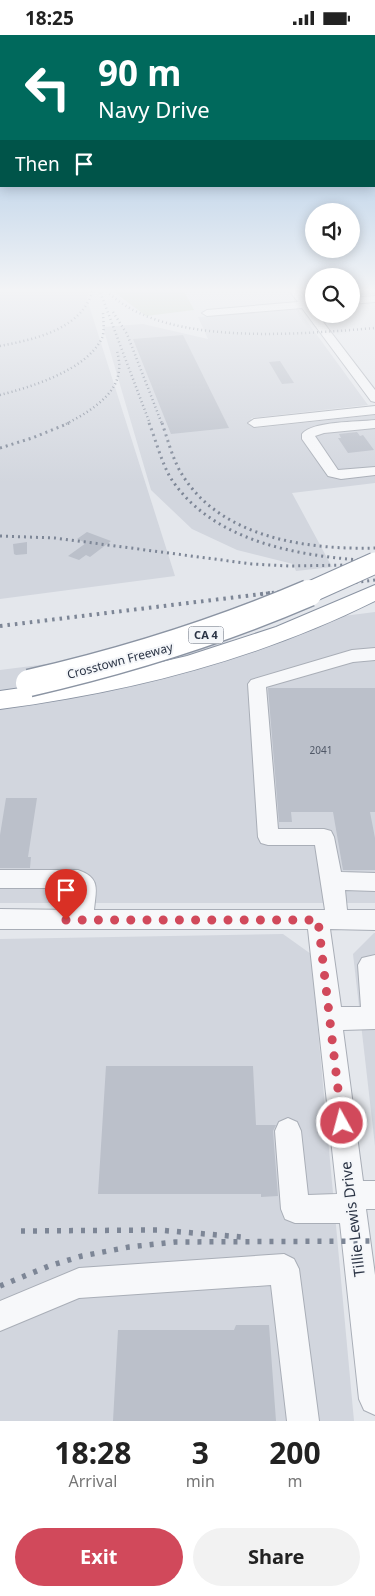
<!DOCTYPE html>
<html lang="en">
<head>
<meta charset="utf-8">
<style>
	:root { --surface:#fff; --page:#f2f2f2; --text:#222; --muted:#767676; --accent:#d1495b }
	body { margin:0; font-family:"Noto Sans",sans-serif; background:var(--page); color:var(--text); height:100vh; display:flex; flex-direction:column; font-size:19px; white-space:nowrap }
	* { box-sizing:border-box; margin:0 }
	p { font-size:16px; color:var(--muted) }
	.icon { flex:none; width:28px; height:28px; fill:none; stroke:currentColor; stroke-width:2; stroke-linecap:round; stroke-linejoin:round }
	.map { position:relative; height:1386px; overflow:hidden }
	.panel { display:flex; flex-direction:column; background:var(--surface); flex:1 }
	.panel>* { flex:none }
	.hud { position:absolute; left:0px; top:0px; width:375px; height:152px; box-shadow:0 2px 12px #0003; background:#00695c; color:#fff; overflow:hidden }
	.controls { position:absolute; left:305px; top:168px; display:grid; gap:10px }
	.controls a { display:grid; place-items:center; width:55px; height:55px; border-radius:50%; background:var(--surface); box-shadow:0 2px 12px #0003; font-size:25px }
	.pin { position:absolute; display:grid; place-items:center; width:42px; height:42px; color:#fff; margin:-51px -21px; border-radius:50% 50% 50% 0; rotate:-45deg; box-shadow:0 0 5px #0007 }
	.pin .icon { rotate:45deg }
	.me { position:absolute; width:55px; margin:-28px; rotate:353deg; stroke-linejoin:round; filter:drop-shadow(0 0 4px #0008) }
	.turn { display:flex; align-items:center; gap:18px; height:105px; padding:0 15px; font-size:22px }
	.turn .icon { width:65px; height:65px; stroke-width:2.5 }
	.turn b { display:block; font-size:35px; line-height:42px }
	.then { display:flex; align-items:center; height:48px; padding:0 15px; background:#0003; gap:10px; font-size:19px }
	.eta { display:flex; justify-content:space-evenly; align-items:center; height:85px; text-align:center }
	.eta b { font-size:30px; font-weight:700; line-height:35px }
	.action { display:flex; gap:10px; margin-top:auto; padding:10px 15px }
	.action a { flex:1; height:58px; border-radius:30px; background:var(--accent); color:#fff; font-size:20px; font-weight:700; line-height:58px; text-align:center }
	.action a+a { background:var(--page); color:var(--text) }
	.status { display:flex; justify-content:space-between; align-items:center; height:35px; padding:0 25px; background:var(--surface); direction:ltr }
	.status svg { height:14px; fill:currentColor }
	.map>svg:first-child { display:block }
	.built { fill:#d2d6de }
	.green { fill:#c9d6c5 }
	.building { fill:#bbc0ca }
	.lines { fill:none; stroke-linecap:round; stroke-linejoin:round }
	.minor-casing { stroke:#a9aeb7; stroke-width:2 }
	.highway-casing { stroke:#8b94a3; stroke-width:2 }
	.minor { fill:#f7f8fa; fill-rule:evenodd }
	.highway { fill:#fff; fill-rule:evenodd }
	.rail-far3 { stroke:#7d8696; stroke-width:2.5; stroke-dasharray:1 3; stroke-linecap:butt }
	.rail-far2 { stroke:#7d8696; stroke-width:3; stroke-dasharray:2 4; stroke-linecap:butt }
	.rail-far1 { stroke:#7d8696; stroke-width:4; stroke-dasharray:2.5 5; stroke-linecap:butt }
	.rail { stroke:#7d8696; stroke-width:5.5; stroke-dasharray:4 8; stroke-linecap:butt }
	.highway-bridge-far1-casing { stroke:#8b94a3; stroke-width:23; stroke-linecap:butt }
	.highway-bridge-casing { stroke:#8b94a3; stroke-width:29; stroke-linecap:butt }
	.highway-bridge-far1 { stroke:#fff; stroke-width:21 }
	.highway-bridge { stroke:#fff; stroke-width:26 }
	.route { stroke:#d1495b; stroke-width:9; stroke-dasharray:0 16.2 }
	.labels { text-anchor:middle; stroke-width:4; stroke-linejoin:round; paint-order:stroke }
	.number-label { font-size:10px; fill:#4f5766 }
	.shield { fill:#f4f6f9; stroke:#676e7b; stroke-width:1 }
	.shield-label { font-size:11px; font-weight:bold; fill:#2b3445 }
	.street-label { font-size:12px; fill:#2b3445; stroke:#f4f6f9 }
	.near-street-label { font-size:15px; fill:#2b3445; stroke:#f4f6f9 }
</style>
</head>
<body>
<div class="status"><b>18:25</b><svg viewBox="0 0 49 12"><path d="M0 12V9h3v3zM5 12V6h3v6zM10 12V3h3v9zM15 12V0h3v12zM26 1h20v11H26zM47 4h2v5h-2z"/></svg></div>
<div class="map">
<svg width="375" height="1386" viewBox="0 0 375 1386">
	<rect width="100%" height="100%" fill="#e4e7ec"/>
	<g class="built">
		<path d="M0,254H89L87,264L175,541L0,564Z"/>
		<path d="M298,274L368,370L251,383L256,393L375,380V448L292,458L332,532L296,536L293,529L237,515L192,494L151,455L103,292L143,289L208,304L198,282Z"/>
		<path d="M375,577V868H0V635L307,596L304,586Z"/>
		<path d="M374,898H375V1111L353,919Z"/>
		<path d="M283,899L311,919L354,1386H0V904Z"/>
	</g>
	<path class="green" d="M110,254H183L194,275L146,281Z"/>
	<g class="building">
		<path d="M351,254H375V259L353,261Z"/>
		<path d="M183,300L229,393L171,399L133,304Z"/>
		<path d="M280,326L294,348L282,349L269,327Z"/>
		<path d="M357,397L360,401L363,400L374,415L348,418L338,403H341L339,399Z"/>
		<path d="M87,497L111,506L90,522L86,520L79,525L68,521L86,508L77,504Z"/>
		<path d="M27,507V519L16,520L14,519L13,509Z"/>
		<path d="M268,653H375V777H370L375,803V835H343L333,777H291L292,787H279Z"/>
		<path d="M6,763H37L28,822H31L30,833H0V800Z"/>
		<path d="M106,1031H253L256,1090H276L273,1096L278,1161L261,1162V1159H98Z"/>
		<path d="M236,1290H269L276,1386H113L118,1295H234Z"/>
	</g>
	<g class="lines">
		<defs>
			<g id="minor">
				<path d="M288,254H298L308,266H314V272H312L314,279H317L375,355V367L371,366L302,273L207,281L202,278L207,275L298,267Z"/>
				<path d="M375,261V267L351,269V263Z"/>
				<path d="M375,371V379L254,392L248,388L254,384Z"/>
				<path d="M375,385V393L324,398L315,401L338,435L375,432V440L341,444L328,441L302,404V399C312,386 358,387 375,385Z"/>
				<path d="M375,613V625L353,627L266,652L278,794H324L331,796L334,802L341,837L375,838V856L345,855L347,875H375V895L330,894L341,972H361L358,930L362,923L375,920V994L343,995L363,1146H375V1174H366L375,1240V1380L364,1375L359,1364L340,1188H295L285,1184L281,1174L275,1096L279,1087L288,1083L297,1087L301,1096L308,1160L337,1159L308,894H0V874L72,875L74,853H0V835H78C101,843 96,854 94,875H325L315,810H268L261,808L258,802L248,649L251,645L352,615Z"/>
				<path d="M284,1219L294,1224L299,1234L319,1386H287L271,1250L79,1263L0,1296V1266L79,1233Z"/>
			</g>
			<path id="highway" d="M375,550V566C256,625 131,657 0,674V656L97,642L187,621L276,592Z"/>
		</defs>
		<use href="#minor" class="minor-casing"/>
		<use href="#highway" class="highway-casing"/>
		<use href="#minor" class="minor"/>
		<use href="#highway" class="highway"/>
		<g class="rail-far3">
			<path d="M99,254L150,389"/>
			<path d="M103,254C111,260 119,267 128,272C189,309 305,299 375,293"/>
			<path d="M113,277L127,299L162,389"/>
			<path d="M0,311C36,304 83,294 93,254"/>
			<path d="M0,360C31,352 87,335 102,303C105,295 103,285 103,276"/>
			<path d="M66,389C87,378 117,361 119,335C120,328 118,321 117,315"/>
		</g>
		<g class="rail-far2">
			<path d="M149,388C156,405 162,430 172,445C215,509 304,522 375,526"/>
			<path d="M162,388C168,405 173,426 183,441C222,503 308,515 375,513"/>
			<path d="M0,413L32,403L69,388"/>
			<path d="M0,501L55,503L252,529L289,531L348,530"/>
			<path d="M260,559L375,545"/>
		</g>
		<path class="rail-far1" d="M0,591L270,558"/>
		<g class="rail">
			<path d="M21,1196L158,1195L242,1202"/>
			<path d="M0,1251L49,1231L82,1221L129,1212L175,1207L375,1206"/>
		</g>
		<defs>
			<path id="highway-bridge-far1" d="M306,559L375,528"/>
			<path id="highway-bridge" d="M29,648C125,626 218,597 309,558"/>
		</defs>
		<use href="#highway-bridge-far1" class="highway-bridge-far1-casing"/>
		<use href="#highway-bridge" class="highway-bridge-casing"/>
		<use href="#highway-bridge-far1" class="highway-bridge-far1"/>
		<use href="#highway-bridge" class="highway-bridge"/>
	</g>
	<linearGradient id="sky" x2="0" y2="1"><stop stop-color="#8bb4dd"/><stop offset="0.57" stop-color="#f3f4f6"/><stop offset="1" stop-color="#f3f4f6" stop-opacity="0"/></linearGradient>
	<rect width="375" height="448" fill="url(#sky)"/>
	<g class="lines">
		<path class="route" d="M66,885H318L342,1088"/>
	</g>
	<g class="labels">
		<g class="number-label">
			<text x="321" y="719">2041</text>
		</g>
		<rect class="shield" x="188.5" y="591.5" width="35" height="17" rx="4"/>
		<g class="shield-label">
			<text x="206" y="604">CA 4</text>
		</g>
		<g class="street-label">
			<text transform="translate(120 626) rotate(-15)" y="4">Crosstown Freeway</text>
		</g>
		<g class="near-street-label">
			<text transform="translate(353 1184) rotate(-97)" y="5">Tillie Lewis Drive</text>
		</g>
	</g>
</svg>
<div class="controls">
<a><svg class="icon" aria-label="sound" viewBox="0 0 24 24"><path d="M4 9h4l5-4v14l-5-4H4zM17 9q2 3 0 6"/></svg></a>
<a><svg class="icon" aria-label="search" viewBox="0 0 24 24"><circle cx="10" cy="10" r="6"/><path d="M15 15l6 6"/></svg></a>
</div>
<div class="pin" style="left:66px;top:885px;background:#d93025"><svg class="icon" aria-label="arrive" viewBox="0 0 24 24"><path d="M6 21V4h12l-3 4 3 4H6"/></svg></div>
<svg class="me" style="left:342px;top:1088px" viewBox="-20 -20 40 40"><circle r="17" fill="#d1495b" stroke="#fff" stroke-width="3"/><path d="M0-11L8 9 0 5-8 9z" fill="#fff"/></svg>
<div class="hud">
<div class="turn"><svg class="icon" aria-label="left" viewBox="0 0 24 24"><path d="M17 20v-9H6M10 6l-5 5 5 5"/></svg><div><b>90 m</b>Navy Drive</div></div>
<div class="then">Then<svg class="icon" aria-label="arrive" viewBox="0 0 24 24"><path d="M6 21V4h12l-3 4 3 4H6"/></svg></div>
</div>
</div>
<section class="panel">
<div class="eta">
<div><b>18:28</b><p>Arrival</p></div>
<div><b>3</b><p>min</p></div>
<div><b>200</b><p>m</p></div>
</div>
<div class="action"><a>Exit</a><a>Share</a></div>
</section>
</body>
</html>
